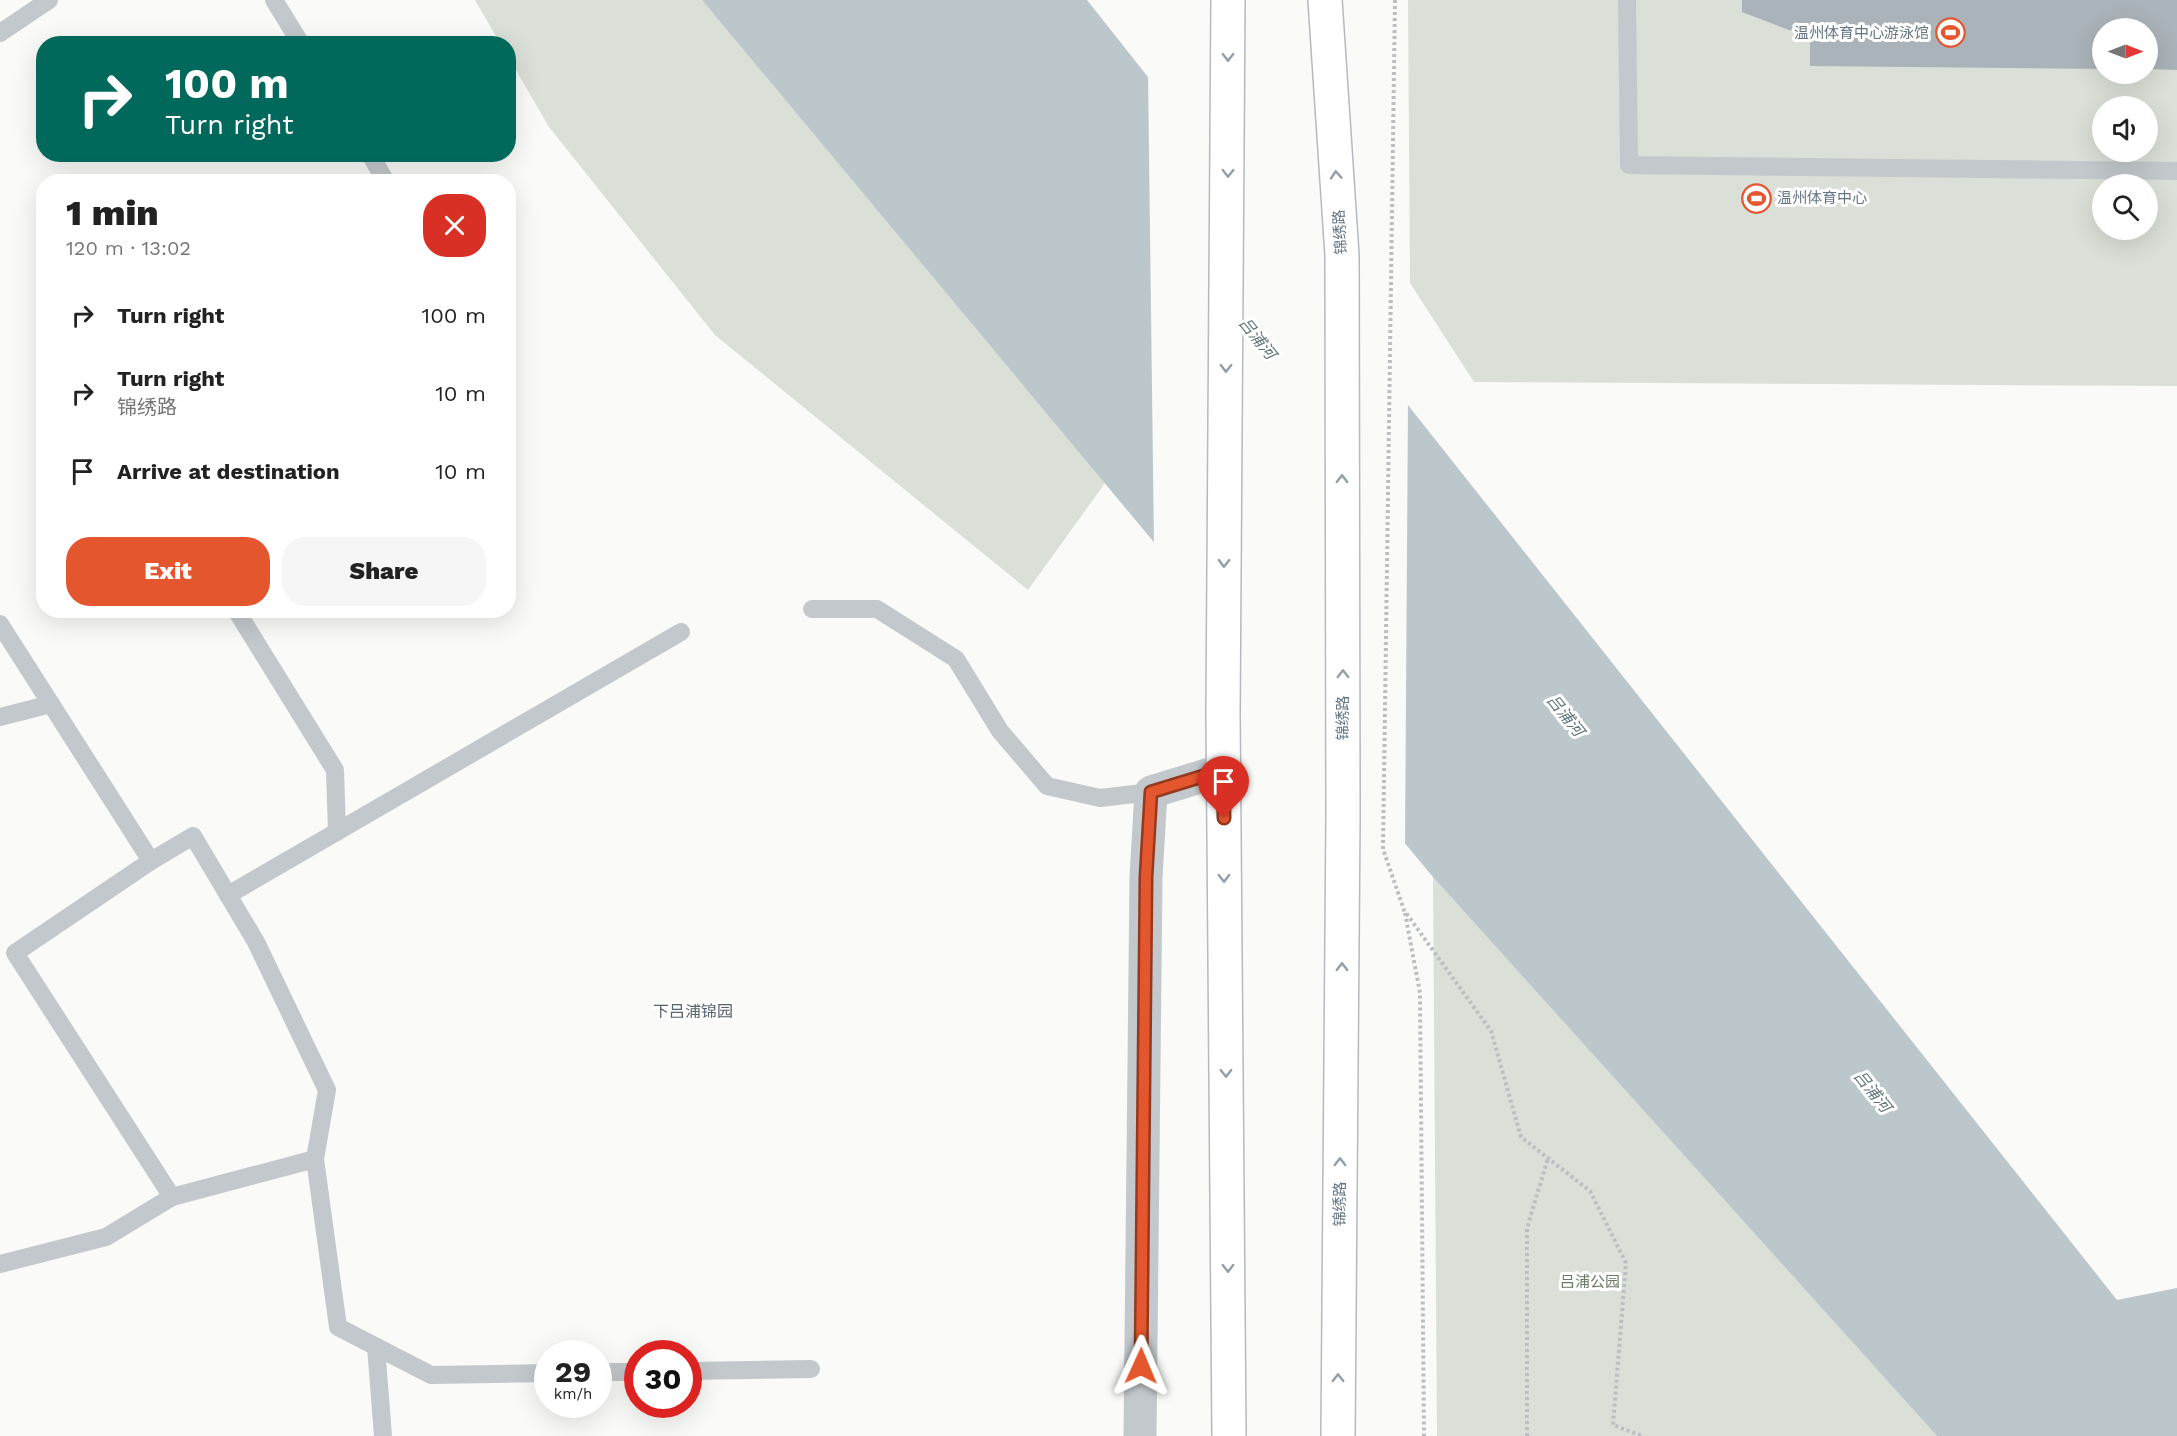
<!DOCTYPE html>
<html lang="en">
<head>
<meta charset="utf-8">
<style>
	:root { --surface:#fff; --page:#f6f6f6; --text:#222; --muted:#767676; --accent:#e4572e }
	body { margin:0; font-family:"Work Sans","Noto Sans SC",sans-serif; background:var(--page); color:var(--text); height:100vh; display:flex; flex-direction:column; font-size:22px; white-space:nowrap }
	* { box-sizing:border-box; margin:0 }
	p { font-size:20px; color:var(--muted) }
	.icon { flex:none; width:33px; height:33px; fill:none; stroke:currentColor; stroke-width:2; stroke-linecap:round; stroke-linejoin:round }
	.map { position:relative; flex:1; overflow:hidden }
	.drawer { position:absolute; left:36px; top:174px; width:480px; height:444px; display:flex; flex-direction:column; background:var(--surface); border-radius:24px; box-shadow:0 6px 24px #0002 }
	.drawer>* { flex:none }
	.hud { position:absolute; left:36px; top:36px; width:480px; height:126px; border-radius:24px; box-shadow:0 6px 24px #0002; background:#00695c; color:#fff; overflow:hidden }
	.needle { width:39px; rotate:90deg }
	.controls { position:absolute; left:2092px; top:18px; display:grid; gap:12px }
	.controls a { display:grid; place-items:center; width:66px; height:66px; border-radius:50%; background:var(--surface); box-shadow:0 6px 24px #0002; font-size:30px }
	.speed { position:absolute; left:534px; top:1340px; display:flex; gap:12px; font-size:30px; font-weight:700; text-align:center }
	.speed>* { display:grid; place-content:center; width:78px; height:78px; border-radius:50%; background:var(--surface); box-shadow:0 6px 24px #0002; line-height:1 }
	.speed small { font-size:15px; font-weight:400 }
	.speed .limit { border:9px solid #d22; background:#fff; color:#111 }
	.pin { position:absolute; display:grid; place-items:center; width:51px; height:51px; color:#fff; margin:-62px -26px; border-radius:50% 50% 50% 0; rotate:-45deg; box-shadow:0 0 6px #0007 }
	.pin .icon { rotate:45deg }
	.me { position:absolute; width:66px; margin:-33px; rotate:1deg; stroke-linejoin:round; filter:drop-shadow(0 0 4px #0008) }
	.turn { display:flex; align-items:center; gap:21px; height:126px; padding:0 30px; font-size:27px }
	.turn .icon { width:78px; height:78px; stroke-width:2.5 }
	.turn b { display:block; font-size:42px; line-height:51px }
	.round { display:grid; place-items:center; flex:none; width:63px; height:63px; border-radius:24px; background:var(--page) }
	.headline { display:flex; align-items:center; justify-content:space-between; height:102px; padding:0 30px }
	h1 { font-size:36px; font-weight:800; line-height:45px }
	.button { display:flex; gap:12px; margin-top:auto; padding:12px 30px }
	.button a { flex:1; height:69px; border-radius:24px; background:var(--accent); color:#fff; font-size:24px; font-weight:800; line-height:69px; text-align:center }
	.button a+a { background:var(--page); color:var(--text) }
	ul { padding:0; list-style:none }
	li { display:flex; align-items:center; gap:18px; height:78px; padding:0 30px }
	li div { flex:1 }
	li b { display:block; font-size:22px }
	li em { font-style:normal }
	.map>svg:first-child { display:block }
	.green { fill:#dadfd7; fill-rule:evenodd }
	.water { fill:#bbc7cb }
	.pier { fill:#fafaf8 }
	.building { fill:#aab3b9 }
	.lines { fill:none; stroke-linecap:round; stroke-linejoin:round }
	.primary-casing { stroke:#b5babe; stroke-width:36 }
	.path { stroke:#bbbfc2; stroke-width:4; stroke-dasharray:3 3; stroke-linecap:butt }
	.lane { stroke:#c3c8cc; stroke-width:18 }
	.street { stroke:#c3c8cc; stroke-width:33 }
	.primary { stroke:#fff; stroke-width:33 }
	.oneway { stroke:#939fa8 }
	.route-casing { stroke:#94391e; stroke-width:15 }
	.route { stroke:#e4572e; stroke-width:10 }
	.labels { text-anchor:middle; stroke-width:6; stroke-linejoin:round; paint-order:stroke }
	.poi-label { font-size:15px; fill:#657683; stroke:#fff; text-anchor:end }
	.street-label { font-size:15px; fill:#657683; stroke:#fff }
	.park-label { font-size:15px; fill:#687a64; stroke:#fff }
	.water-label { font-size:16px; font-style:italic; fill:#60757c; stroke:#fff }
	.neighbourhood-label { font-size:16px; fill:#57646e; stroke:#fff }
</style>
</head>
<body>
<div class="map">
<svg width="2177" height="1436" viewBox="0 0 2177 1436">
	<rect width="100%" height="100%" fill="#fafaf8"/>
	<g class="green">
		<path d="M475,0H702L1105,483L1028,590L715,335L549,127L509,58L508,44L500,43Z"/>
		<path d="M1408,0H2177V386L1474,382L1410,283ZM2103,28H2148V74H2103ZM2103,106H2148V152H2103ZM2103,184H2148V230H2103Z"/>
		<path d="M1433,877L1937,1436H1437Z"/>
	</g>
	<path class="water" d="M702,0H1087L2117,1300L2177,1288V1436H1937L1433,877Z"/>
	<path class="pier" d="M1148,72L1408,400L1405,848L1154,547Z"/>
	<path class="building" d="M1742,0H2177V70L2148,69V28H2103V69L1810,66V38L1742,12Z"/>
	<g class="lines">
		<defs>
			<g id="primary">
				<path d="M1228,0L1223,714L1229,1436"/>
				<path d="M1325,0L1342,255L1343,816L1338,1436"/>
			</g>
		</defs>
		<use href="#primary" class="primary-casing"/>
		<g class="path">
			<path d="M1395,0L1383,849L1404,910L1491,1031L1521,1137L1590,1191L1626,1263L1613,1425L1642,1436"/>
			<path d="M1405,913L1420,993L1424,1436"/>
			<path d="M1527,1436V1228L1548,1158"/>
		</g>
		<g class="lane">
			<path d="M274,0L301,44"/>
			<path d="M1627,0L1629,165L2177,171"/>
			<path d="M0,33L49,0"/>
			<path d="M370,154L386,182"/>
			<path d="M812,609H877L956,659L1000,731L1047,786L1100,798L1151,792"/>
			<path d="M236,610L335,770L337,832"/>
			<path d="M0,624L151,861L15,953L172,1197L315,1159L338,1327L431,1375L548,1373"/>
			<path d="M0,717L51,704"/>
			<path d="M151,861L193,836L256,942L327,1090L315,1159"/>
			<path d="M228,895L681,632"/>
			<path d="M0,1264L106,1237L172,1197"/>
			<path d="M376,1347L383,1436"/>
			<path d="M688,1371L811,1369"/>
			<path d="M598,1372H638"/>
		</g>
		<path class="street" d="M1140,1436L1146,877L1151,792L1223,770"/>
		<use href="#primary" class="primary"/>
	</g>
	<defs><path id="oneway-chevron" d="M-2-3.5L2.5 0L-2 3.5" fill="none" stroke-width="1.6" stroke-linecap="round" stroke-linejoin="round" transform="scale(1.5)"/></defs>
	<g class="oneway">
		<use href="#oneway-chevron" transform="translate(1228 57) rotate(90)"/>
		<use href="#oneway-chevron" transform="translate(1228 173) rotate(91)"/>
		<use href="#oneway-chevron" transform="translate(1336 175) rotate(-94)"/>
		<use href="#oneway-chevron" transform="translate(1226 368) rotate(91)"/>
		<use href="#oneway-chevron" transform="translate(1342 479) rotate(-90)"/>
		<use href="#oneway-chevron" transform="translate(1224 563) rotate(91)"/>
		<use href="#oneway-chevron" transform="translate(1343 674) rotate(-90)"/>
		<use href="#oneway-chevron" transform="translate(1224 878) rotate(89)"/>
		<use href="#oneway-chevron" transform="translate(1342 967) rotate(-90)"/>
		<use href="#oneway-chevron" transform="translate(1226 1073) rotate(89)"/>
		<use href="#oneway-chevron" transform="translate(1340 1162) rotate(-90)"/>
		<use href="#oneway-chevron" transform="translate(1228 1268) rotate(89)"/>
		<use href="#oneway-chevron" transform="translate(1338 1378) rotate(-90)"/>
	</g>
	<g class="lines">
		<defs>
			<path id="route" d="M1141,1366L1146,877L1151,792L1223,770L1224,818"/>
		</defs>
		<use href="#route" class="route-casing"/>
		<use href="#route" class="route"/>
	</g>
	<defs>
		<symbol id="stadium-ring" viewBox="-11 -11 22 22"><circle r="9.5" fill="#fff" stroke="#e4572e" stroke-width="1.5"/><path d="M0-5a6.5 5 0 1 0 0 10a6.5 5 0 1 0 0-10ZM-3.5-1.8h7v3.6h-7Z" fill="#e4572e"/></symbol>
	</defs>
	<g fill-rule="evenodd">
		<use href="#stadium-ring" x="1934" y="16" width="33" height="33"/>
		<use href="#stadium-ring" x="1740" y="182" width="33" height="33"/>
	</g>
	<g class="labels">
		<g class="poi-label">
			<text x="1929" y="38">温州体育中心游泳馆</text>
			<text x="1777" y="203" text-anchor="start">温州体育中心</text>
		</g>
		<g class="street-label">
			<text transform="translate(1340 232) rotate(-93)" y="5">锦绣路</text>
			<text transform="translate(1343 718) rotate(-90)" y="5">锦绣路</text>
			<text transform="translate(1340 1204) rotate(-90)" y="5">锦绣路</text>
		</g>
		<g class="park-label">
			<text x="1590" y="1287">吕浦公园</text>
		</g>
		<g class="water-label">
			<text transform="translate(1258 338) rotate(51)" y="6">吕浦河</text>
			<text transform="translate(1566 715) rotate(51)" y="6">吕浦河</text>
			<text transform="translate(1873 1091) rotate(51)" y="6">吕浦河</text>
		</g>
		<g class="neighbourhood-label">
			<text x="693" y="1017">下吕浦锦园</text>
		</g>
	</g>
</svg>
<div class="controls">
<a><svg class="needle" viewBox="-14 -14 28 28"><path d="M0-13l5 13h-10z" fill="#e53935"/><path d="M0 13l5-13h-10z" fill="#767676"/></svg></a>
<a><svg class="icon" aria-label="sound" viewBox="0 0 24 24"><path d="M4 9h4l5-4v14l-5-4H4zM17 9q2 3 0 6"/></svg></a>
<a><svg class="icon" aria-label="search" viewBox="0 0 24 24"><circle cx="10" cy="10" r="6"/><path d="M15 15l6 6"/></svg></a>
</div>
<div class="speed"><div>29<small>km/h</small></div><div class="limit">30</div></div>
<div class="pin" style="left:1224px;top:818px;background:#d93025"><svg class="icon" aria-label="arrive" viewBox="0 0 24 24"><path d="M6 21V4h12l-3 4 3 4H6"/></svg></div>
<svg class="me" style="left:1141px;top:1366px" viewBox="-20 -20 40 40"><path d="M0-17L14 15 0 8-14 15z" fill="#e4572e" stroke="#fff" stroke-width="4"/></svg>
<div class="hud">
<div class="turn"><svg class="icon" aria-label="right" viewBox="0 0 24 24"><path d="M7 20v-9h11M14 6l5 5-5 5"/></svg><div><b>100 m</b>Turn right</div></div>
</div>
<section class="drawer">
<div class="headline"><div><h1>1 min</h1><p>120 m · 13:02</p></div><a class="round" style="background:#d93025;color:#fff"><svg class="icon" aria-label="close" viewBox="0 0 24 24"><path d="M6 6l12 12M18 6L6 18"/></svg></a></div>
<ul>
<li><svg class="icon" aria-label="right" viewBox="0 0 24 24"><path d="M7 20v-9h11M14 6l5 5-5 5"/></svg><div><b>Turn right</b></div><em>100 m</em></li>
<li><svg class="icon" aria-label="right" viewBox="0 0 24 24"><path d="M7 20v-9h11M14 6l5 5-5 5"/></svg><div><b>Turn right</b><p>锦绣路</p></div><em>10 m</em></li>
<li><svg class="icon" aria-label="arrive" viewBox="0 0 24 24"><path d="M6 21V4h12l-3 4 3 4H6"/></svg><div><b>Arrive at destination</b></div><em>10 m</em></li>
</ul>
<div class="button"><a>Exit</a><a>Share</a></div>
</section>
</div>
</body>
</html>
